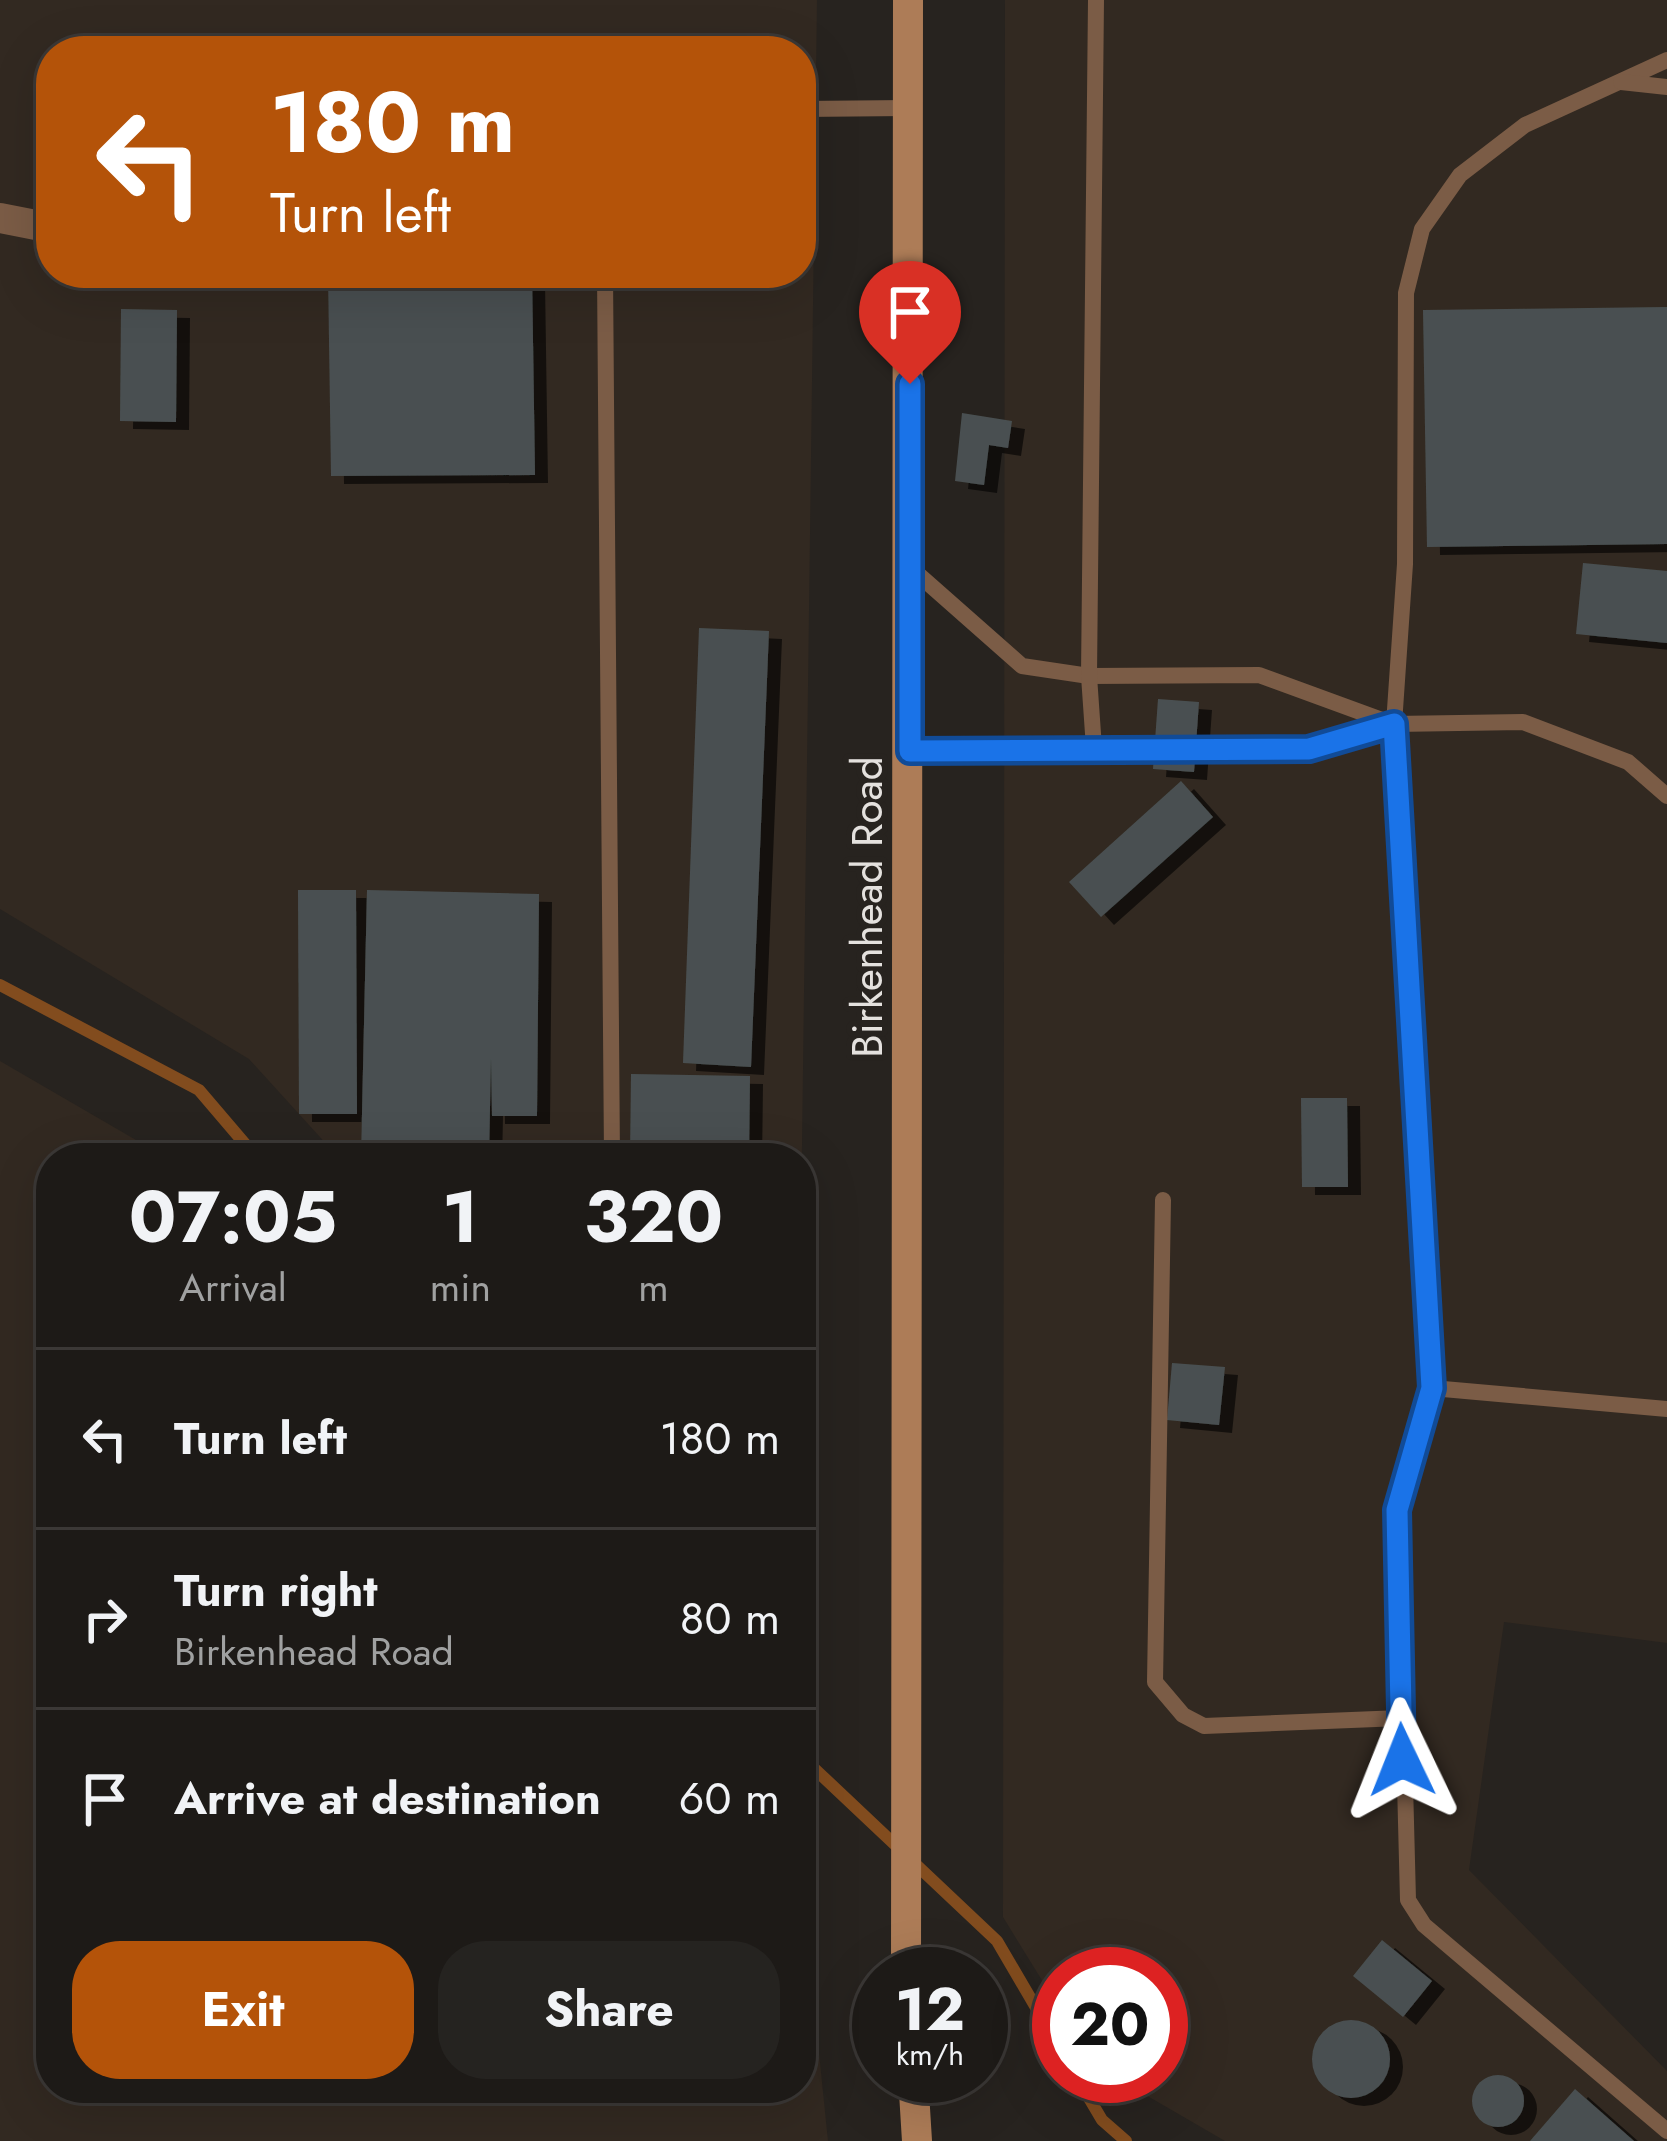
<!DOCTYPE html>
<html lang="en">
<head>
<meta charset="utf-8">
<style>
	:root { --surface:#1d1a17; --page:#252320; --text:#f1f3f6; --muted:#a0a1a1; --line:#3b3836; --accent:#b45309 }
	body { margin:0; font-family:Jost,sans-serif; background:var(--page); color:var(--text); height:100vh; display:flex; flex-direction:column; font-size:45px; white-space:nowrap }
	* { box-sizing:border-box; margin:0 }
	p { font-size:39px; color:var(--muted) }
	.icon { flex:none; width:66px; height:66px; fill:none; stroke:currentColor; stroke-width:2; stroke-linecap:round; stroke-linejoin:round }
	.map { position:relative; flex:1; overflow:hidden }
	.panel { position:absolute; left:36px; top:1143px; width:780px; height:960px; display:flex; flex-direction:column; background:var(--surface); border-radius:48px; box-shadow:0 12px 48px #0002,0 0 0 3px var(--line) }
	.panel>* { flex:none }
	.guide { position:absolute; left:36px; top:36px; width:780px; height:252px; border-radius:48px; box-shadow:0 12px 48px #0002,0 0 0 3px var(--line); background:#b45309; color:#fff; overflow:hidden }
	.speed { position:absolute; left:852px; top:1947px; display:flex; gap:24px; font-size:60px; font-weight:700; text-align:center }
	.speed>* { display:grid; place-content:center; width:156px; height:156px; border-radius:50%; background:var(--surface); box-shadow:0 12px 48px #0002,0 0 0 3px var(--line); line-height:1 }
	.speed small { font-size:30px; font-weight:400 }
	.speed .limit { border:18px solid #d22; background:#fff; color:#111 }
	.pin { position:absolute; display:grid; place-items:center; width:102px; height:102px; color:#fff; margin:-123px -51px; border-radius:50% 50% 50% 0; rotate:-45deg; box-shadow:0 0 12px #0007 }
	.pin .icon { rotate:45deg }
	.me { position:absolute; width:132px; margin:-66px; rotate:358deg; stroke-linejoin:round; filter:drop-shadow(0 0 9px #0008) }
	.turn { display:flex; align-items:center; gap:42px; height:252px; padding:0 36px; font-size:54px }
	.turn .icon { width:156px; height:156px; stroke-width:2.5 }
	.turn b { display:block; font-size:84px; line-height:102px }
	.eta { display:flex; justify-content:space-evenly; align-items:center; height:204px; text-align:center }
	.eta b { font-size:72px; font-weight:700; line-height:84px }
	.cta { display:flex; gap:24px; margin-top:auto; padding:24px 36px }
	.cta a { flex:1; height:138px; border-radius:48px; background:var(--accent); color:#fff; font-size:48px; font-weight:700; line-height:138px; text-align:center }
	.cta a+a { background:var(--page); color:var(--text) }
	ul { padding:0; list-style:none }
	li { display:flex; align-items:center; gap:36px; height:180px; padding:0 36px; border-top:3px solid var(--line) }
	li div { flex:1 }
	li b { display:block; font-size:45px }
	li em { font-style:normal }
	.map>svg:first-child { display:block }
	.built { fill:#322921; fill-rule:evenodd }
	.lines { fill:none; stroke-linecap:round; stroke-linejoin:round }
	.stream { stroke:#824c1e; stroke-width:12 }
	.building { fill:#495051; filter:url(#shadow) }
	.lane { stroke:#7b5c46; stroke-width:16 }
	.street { stroke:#7b5c46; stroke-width:30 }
	.secondary { stroke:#ad7c57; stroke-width:30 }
	.route-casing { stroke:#114b97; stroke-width:30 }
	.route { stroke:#1a73e8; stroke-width:21 }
	.labels { text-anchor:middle; stroke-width:12; stroke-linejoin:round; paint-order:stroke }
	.street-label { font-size:42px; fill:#e4e1de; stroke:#27231f }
</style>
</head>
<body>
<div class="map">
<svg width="1667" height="2141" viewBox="0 0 1667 2141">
	<defs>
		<filter id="shadow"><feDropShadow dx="13" dy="8" stdDeviation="0" flood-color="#0009"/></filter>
	</defs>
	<rect width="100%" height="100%" fill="#27231f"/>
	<g class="built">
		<path d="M0,0H817L801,1222V1158H339L249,1059L0,909ZM51,51H801V273H51Z"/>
		<path d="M1005,0H1667V1643L1504,1622L1469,1870L1667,2071V2141H1225L1113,2076H1161V1974H1059V2008L1003,1917Z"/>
		<path d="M0,1061L167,1158H51V2088H801V1876L828,2141H0Z"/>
	</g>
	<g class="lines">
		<g class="stream">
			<path d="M0,985L199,1090L257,1158"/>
			<path d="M801,1756L997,1941L1059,2047"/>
			<path d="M1076,2076L1102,2120L1126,2141"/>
		</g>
	</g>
	<g class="building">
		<path d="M328,273H532L535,475L331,476Z"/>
		<path d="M1667,307V544L1427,547L1423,310Z"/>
		<path d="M121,309L177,310L176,422L120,421Z"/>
		<path d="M962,413L1012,421L1008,448L989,445L984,485L955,481Z"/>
		<path d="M1583,563L1667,571V643L1576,634Z"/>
		<path d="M699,628L769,631L751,1067L683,1063Z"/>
		<path d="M1158,699L1199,702L1194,772L1153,769Z"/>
		<path d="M1181,781L1213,817L1101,917L1069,882Z"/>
		<path d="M298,890H356L357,1114H299Z"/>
		<path d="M367,890L539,894L537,1116H492L491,1058L489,1158H361Z"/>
		<path d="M631,1074L750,1076L749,1158H630Z"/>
		<path d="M1301,1098H1347L1348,1187H1302Z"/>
		<path d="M1172,1363L1225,1367L1219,1425L1167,1420Z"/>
		<path d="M1382,1940L1432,1981L1403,2017L1353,1976Z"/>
		<circle cx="1351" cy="2059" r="39"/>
		<circle cx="1498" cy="2101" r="26"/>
		<path d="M1575,2089L1634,2141H1530Z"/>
	</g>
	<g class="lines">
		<g class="lane">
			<path d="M1667,60L1525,125L1460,175L1422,229L1406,293L1405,564L1394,724L1432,1388L1667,1409"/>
			<path d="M1621,82L1667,87"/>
			<path d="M801,109L908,108"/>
			<path d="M605,273L612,1158"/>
			<path d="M911,568L1022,666L1089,676L1259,675L1393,724"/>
			<path d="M1094,748L1089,676L1096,0"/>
			<path d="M910,751L1309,749L1394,724L1523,722L1628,762L1667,796"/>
			<path d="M1163,1200L1155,1682L1183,1715L1204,1726L1401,1718"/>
			<path d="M1432,1388L1398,1510L1408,1900L1424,1925L1667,2131"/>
		</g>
		<path class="street" d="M0,218L51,228"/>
		<g class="secondary">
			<path d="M906,1974L908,0"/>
			<path d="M913,2076L917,2141"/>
		</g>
	</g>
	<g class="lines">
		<defs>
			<path id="route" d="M910,384V751L1309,749L1394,724L1432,1388L1397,1510L1402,1760"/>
		</defs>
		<use href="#route" class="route-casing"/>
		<use href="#route" class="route"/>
	</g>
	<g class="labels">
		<g class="street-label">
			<text transform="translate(867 907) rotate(-90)" y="15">Birkenhead Road</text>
		</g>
	</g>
</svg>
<div class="speed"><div>12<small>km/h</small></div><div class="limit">20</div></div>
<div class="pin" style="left:910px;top:384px;background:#d93025"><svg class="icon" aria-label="arrive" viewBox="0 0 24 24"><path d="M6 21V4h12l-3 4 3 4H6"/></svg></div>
<svg class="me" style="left:1402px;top:1760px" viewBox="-20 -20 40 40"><path d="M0-17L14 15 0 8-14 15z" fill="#1a73e8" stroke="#fff" stroke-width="4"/></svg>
<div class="guide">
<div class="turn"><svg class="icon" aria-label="left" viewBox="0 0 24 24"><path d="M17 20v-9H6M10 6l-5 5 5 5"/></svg><div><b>180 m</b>Turn left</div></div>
</div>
<section class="panel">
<div class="eta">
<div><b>07:05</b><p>Arrival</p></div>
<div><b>1</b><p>min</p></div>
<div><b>320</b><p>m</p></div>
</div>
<ul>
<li><svg class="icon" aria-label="left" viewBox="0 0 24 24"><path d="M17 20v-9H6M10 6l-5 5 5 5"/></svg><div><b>Turn left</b></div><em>180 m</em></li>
<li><svg class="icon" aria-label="right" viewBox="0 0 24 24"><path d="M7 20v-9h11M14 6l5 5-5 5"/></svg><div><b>Turn right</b><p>Birkenhead Road</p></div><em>80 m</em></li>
<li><svg class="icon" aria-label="arrive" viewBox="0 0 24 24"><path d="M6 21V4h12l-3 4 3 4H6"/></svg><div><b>Arrive at destination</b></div><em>60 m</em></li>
</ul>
<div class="cta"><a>Exit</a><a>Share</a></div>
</section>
</div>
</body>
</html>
